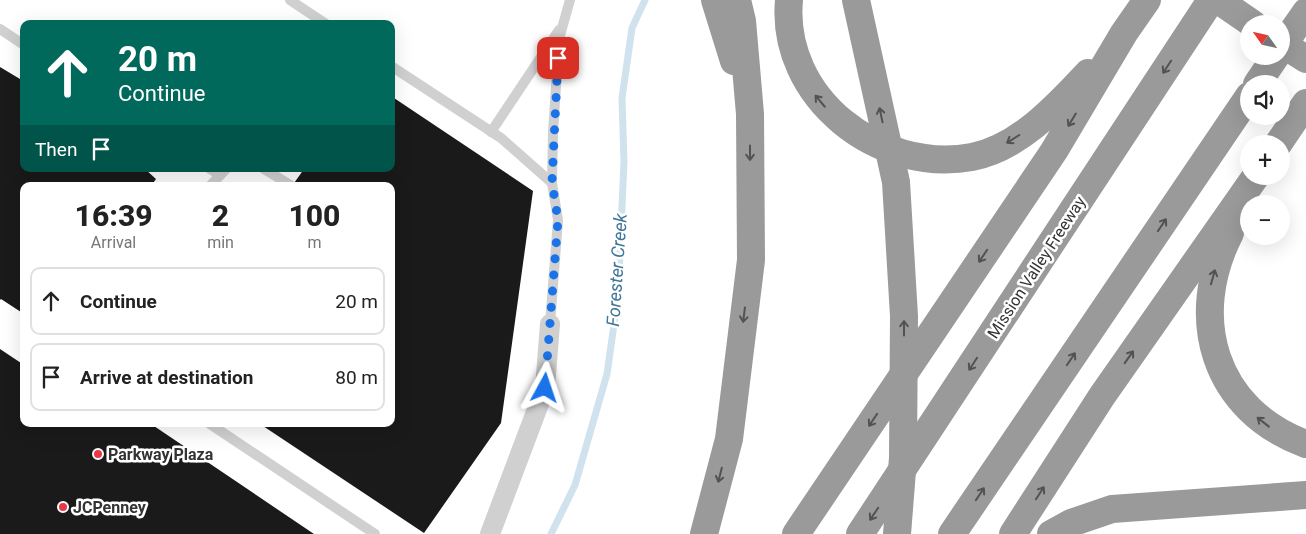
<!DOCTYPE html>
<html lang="en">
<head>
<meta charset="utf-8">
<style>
	:root { --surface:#fff; --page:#f6f6f6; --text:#222; --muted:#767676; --line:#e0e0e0 }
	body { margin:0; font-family:Roboto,sans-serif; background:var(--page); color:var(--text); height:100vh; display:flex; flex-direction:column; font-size:19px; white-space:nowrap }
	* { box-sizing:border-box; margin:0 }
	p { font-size:16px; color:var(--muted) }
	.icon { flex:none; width:28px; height:28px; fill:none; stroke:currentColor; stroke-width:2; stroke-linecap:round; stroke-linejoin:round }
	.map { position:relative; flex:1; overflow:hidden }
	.side { position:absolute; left:20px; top:182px; width:375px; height:245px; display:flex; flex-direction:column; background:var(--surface); border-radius:10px; box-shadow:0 5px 20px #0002 }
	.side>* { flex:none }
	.guide { position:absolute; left:20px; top:20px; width:375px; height:152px; border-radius:10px; box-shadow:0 5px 20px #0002; background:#00695c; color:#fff; overflow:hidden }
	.needle { width:32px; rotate:304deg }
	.controls { position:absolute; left:1240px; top:15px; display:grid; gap:10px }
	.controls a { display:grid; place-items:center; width:50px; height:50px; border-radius:50%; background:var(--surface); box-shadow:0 5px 20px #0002; font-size:25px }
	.pin { position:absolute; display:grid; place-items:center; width:42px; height:42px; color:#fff; margin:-21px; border-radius:10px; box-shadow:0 2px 8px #0006 }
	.me { position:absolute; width:55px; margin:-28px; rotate:5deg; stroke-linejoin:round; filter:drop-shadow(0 0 4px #0008) }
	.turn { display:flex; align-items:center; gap:18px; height:105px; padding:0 15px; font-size:22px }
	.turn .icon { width:65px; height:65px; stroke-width:2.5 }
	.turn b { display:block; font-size:35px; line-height:42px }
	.then { display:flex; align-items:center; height:48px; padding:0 15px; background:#0003; gap:10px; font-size:19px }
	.eta { display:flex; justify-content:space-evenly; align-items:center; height:85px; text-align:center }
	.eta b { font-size:30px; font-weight:800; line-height:35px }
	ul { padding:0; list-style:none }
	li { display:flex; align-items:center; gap:15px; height:68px; margin:0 10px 8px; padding:0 5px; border:2px solid var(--line); border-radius:10px }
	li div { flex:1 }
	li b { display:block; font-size:19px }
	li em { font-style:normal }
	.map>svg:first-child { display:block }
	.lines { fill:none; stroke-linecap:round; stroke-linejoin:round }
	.stream { stroke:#cfe2ee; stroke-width:7 }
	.building { fill:#1a1a1a }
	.lane { stroke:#d0d0d0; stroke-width:10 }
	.street { stroke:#d0d0d0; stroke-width:20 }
	.highway { stroke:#9a9a9a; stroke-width:28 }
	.highway-bridge { stroke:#9a9a9a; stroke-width:28 }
	.oneway { stroke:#525252 }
	.route { stroke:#1a73e8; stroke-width:9; stroke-dasharray:0 16.2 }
	.poi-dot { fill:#e63946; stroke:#fff; stroke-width:2 }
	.labels { text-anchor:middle; stroke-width:5; stroke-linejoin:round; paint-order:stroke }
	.street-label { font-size:16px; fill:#333; stroke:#fff }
	.poi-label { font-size:16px; font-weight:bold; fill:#333; stroke:#fff; text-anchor:start }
	.water-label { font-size:18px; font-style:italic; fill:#3f7597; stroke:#fff }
</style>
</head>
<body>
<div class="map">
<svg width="1306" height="534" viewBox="0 0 1306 534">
	<rect width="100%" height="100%" fill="#fff"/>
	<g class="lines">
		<path class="stream" d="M551,534L575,485L607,374L618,296L624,162L622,98L632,28L645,0"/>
	</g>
	<g class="building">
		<path d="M0,67L20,79L21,73L24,75V169H145L156,179L151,186H24V314L1,299L0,300Z"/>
		<path d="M391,96L533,191L501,423L424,533L260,424H391V186H292L304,169H391Z"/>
		<path d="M0,349L24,365V424H151L314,534H0Z"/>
	</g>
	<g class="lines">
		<g class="lane">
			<path d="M290,0L326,24"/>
			<path d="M0,29L24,45"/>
			<path d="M391,66L501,138L552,183L558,220L550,324"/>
			<path d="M491,132L559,30"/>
			<path d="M210,169L220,175"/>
			<path d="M264,169L292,186"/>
			<path d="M552,183L553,133L559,39L570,0"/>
			<path d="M210,186L226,169"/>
			<path d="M210,424L375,534"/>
		</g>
		<path class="street" d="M490,534L545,388L550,324"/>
		<g class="highway">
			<path d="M715,0L734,61"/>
			<path d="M789,0C780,98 879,174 972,157C1019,148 1057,106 1088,73"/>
			<path d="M1218,0L1253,24"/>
			<path d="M1281,43L1306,59"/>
			<path d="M1257,84L1276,56"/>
			<path d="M1278,144L1306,103"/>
			<path d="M1230,233C1187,317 1213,410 1306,444"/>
			<path d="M704,534L729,439L751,260L750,114L742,21L737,0"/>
			<path d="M796,534L1054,151L1124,33L1147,0"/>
			<path d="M860,534L1211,0"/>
			<path d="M952,534L1249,96"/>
			<path d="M1013,534L1102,396L1256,176"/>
			<path d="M1051,534L1071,523L1112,509L1306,495"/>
		</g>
		<g class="highway-bridge">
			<path d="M856,0L896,182L904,316L903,458L897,534"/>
			<path d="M1281,48L1306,12"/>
		</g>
	</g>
	<defs><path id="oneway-shaft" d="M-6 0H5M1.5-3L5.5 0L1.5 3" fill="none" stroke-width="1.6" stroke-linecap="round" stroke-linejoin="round" transform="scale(1.25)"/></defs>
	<g class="oneway">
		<use href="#oneway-shaft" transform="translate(1167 67) rotate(123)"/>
		<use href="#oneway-shaft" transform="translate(820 101) rotate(-130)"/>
		<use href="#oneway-shaft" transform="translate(881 115) rotate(-102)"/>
		<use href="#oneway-shaft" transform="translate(1072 120) rotate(121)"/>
		<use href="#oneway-shaft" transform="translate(1013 139) rotate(148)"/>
		<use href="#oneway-shaft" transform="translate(750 153) rotate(90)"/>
		<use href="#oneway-shaft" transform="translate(1162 225) rotate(-56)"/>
		<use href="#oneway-shaft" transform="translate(983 256) rotate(124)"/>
		<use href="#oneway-shaft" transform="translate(1213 277) rotate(-74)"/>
		<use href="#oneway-shaft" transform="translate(744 315) rotate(97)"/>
		<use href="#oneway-shaft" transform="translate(904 328) rotate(-90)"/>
		<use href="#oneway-shaft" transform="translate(1129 357) rotate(-55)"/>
		<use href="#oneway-shaft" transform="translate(1071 359) rotate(-56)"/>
		<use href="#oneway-shaft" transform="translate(973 364) rotate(123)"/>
		<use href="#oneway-shaft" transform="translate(873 420) rotate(124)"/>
		<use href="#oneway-shaft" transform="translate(1263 422) rotate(-142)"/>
		<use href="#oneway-shaft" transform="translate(720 475) rotate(104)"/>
		<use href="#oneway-shaft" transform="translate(1040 493) rotate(-57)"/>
		<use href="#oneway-shaft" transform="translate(980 494) rotate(-56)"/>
		<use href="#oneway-shaft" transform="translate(874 514) rotate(124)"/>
	</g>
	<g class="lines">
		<path class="route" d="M545,388L558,220L552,182L558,58"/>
	</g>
	<g class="poi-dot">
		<circle cx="98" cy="454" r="5"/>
		<circle cx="63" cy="507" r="5"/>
	</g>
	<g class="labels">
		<g class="street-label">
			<text transform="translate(1036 267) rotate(-57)" y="6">Mission Valley Freeway</text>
		</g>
		<g class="poi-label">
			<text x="108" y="460">Parkway Plaza</text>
			<text x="73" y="513">JCPenney</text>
		</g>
		<g class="water-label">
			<text transform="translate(617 270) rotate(-86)" y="6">Forester Creek</text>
		</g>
	</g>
</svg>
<div class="controls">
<a><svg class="needle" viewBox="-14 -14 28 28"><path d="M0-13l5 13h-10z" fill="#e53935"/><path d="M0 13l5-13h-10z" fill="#767676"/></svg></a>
<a><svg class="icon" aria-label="sound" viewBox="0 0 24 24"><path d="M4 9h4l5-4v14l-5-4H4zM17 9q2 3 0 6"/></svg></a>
<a>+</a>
<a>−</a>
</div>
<div class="pin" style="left:558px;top:58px;background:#d93025"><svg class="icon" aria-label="arrive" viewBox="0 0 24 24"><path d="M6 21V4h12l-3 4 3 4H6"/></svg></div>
<svg class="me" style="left:545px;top:388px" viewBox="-20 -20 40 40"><path d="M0-17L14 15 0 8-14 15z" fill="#1a73e8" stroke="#fff" stroke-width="4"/></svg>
<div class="guide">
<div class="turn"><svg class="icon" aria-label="ahead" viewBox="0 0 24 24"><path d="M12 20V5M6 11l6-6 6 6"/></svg><div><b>20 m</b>Continue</div></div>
<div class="then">Then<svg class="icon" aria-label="arrive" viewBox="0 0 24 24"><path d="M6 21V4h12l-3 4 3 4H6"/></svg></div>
</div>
<section class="side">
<div class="eta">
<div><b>16:39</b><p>Arrival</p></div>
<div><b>2</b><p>min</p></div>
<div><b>100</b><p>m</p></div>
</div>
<ul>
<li><svg class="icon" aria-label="ahead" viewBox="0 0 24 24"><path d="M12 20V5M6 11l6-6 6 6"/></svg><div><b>Continue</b></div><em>20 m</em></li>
<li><svg class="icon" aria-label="arrive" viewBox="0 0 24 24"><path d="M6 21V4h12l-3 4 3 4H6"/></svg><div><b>Arrive at destination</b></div><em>80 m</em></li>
</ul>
</section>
</div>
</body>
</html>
